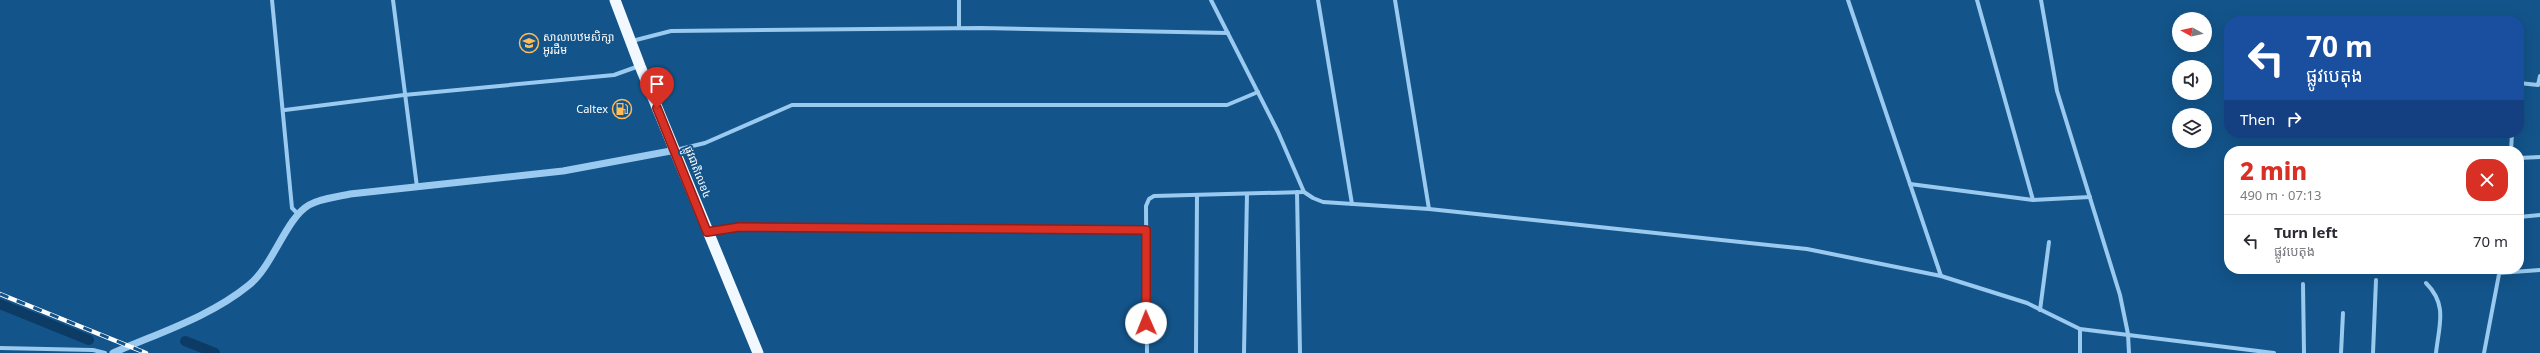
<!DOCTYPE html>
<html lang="en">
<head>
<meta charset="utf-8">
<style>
	:root { --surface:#fff; --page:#f7f7f7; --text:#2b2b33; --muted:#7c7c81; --line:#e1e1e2; --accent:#d93025 }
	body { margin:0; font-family:"Noto Sans","Noto Sans Khmer",sans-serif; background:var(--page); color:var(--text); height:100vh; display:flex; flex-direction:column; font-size:15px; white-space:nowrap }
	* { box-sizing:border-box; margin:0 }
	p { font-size:13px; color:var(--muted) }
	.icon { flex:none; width:22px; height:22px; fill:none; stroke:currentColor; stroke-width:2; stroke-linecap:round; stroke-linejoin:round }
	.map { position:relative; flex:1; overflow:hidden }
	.side { position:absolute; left:2224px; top:146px; width:300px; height:128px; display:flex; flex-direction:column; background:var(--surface); border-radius:16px; box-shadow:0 4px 16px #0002 }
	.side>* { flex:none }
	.hud { position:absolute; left:2224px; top:16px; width:300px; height:122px; border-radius:16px; box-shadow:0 4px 16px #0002; background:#1a4fa0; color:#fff; overflow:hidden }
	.needle { width:26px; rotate:278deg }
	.tools { position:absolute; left:2172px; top:12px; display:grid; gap:8px }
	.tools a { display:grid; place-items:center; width:40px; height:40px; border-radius:50%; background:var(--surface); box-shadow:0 4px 16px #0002; font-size:20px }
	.pin { position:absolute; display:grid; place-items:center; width:34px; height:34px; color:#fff; margin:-41px -17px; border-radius:50% 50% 50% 0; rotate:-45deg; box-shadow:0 0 4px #0007 }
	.pin .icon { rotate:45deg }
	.me { position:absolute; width:44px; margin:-22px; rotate:359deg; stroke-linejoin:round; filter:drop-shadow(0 0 3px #0008) }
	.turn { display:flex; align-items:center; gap:14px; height:84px; padding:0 16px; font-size:18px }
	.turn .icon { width:52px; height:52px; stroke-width:2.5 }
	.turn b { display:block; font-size:28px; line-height:34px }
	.then { display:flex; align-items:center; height:38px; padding:0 16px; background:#0003; gap:8px; font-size:15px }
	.round { display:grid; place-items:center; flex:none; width:42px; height:42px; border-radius:16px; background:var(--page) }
	.headline { display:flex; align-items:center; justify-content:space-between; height:68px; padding:0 16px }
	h1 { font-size:24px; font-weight:800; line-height:30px; color:var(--accent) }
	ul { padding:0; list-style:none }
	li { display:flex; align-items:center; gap:12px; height:52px; padding:0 16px; border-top:1px solid var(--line) }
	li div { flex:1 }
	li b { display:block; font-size:15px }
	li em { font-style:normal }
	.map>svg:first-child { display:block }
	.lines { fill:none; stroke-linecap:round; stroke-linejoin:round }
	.canal { stroke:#0c3c66; stroke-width:10 }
	.minor { stroke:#9acaf0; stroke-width:4 }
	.tertiary { stroke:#9acaf0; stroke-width:7 }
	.trunk { stroke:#f1f8ff; stroke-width:11 }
	.rail-casing { stroke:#fff; stroke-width:4.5 }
	.rail { stroke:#13548a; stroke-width:3; stroke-dasharray:9; stroke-linecap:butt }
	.route-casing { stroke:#8d1f18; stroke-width:10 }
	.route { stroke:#d93025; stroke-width:7 }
	.labels { text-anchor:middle; stroke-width:4; stroke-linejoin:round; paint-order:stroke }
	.poi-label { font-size:11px; fill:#fff; stroke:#13548a; text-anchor:start }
	.street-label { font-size:11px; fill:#fff; stroke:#13548a }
</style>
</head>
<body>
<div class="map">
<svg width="2540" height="353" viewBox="0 0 2540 353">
	<rect width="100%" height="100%" fill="#13548a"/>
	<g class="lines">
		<g class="canal">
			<path d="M0,304L89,340"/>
			<path d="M185,341L215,353"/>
		</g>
		<g class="minor">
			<path d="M272,0L292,208L298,214"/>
			<path d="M393,0L417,187"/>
			<path d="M959,0V28"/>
			<path d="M1211,0L1278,132L1304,192L1313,198L1323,202L1429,209L1807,249L1941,276L2027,303L2080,329L2274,353"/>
			<path d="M1318,0L1352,204"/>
			<path d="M1395,0L1429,209"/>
			<path d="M1848,0L1941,276"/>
			<path d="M1977,0L2033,200"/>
			<path d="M2041,0L2057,91L2120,295L2128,334L2129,353"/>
			<path d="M632,41L671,31L981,28L1228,33"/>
			<path d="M2519,83L2538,85L2540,76"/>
			<path d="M285,110L404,95L614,75L639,66"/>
			<path d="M676,150L705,143L792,105H1227L1258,92"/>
			<path d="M2511,151L2512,133"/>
			<path d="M2519,158L2540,157"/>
			<path d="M1910,184L2033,200L2090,197"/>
			<path d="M1297,192L1300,353"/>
			<path d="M2519,217L2540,215"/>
			<path d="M709,232L739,227L1146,230"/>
			<path d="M2499,273L2540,270"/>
			<path d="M2426,283C2448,305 2439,325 2436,353"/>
			<path d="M2303,284L2304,353"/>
			<path d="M2040,310L2049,242"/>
			<path d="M0,348L93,350L105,353"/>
			<path d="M1147,353L1146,206L1149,199L1154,196L1304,192"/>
			<path d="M1196,353L1197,196"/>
			<path d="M1244,353L1247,194"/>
			<path d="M2080,353V329"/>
			<path d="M2341,353L2343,313"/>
			<path d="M2373,353L2376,280"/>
			<path d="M2484,353L2500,269"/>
		</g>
		<path class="tertiary" d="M113,353C158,333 210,317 249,285C273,266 286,218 309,205C321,198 337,197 350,194L563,171L676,150"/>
		<path class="trunk" d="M615,0L640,66L758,353"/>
		<defs>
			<path id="rail" d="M0,294L146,353"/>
		</defs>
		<use href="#rail" class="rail-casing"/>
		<use href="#rail" class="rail"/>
	</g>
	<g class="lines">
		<defs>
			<path id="route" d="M657,108L707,232L739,227L1146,230V323"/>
		</defs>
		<use href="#route" class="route-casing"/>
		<use href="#route" class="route"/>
	</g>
	<defs>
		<symbol id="school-ring" viewBox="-11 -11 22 22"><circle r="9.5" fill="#13548a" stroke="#ffbc59" stroke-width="1.5"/><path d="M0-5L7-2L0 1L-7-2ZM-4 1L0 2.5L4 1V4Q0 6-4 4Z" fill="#ffbc59"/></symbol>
		<symbol id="fuel-ring" viewBox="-11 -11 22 22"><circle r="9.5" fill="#13548a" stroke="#ffbc59" stroke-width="1.5"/><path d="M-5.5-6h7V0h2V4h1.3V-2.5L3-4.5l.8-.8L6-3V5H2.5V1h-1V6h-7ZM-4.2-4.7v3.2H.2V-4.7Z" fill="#ffbc59"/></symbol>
	</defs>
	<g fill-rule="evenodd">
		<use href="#school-ring" x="518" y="32" width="22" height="22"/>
		<use href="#fuel-ring" x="611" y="98" width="22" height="22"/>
	</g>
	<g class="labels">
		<g class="poi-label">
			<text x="543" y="41">សាលាបឋមសិក្សា<tspan x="543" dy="13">អូរដឹម</tspan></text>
			<text x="608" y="113" text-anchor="end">Caltex</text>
		</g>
		<g class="street-label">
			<text transform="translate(698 172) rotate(69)" y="4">ផ្លូវជាតិលេខ៤</text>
		</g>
	</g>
</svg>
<div class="tools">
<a><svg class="needle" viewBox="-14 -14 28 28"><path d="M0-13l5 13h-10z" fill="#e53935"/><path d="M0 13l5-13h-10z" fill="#7c7c81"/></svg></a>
<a><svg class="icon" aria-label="sound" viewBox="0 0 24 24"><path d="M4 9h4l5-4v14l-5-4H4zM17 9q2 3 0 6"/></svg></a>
<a><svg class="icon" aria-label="layers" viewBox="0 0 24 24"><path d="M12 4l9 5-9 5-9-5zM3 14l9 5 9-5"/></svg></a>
</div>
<div class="pin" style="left:657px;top:108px;background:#d93025"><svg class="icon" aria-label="arrive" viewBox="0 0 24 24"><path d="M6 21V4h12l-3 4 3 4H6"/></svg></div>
<svg class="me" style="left:1146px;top:323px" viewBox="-20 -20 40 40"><circle r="19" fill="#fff"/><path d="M0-13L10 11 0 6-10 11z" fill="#d93025"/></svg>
<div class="hud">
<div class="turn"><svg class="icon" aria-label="left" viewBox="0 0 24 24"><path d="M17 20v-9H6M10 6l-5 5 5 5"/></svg><div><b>70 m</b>ផ្លូវបេតុង</div></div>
<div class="then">Then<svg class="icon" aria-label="right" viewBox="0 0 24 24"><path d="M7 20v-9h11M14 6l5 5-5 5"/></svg></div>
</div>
<section class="side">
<div class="headline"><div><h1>2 min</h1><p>490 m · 07:13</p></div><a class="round" style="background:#d93025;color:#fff"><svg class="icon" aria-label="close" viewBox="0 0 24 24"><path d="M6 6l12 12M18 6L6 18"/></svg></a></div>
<ul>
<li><svg class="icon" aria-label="left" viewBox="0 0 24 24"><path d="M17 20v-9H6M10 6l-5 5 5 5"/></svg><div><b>Turn left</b><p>ផ្លូវបេតុង</p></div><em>70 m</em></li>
</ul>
</section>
</div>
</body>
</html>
